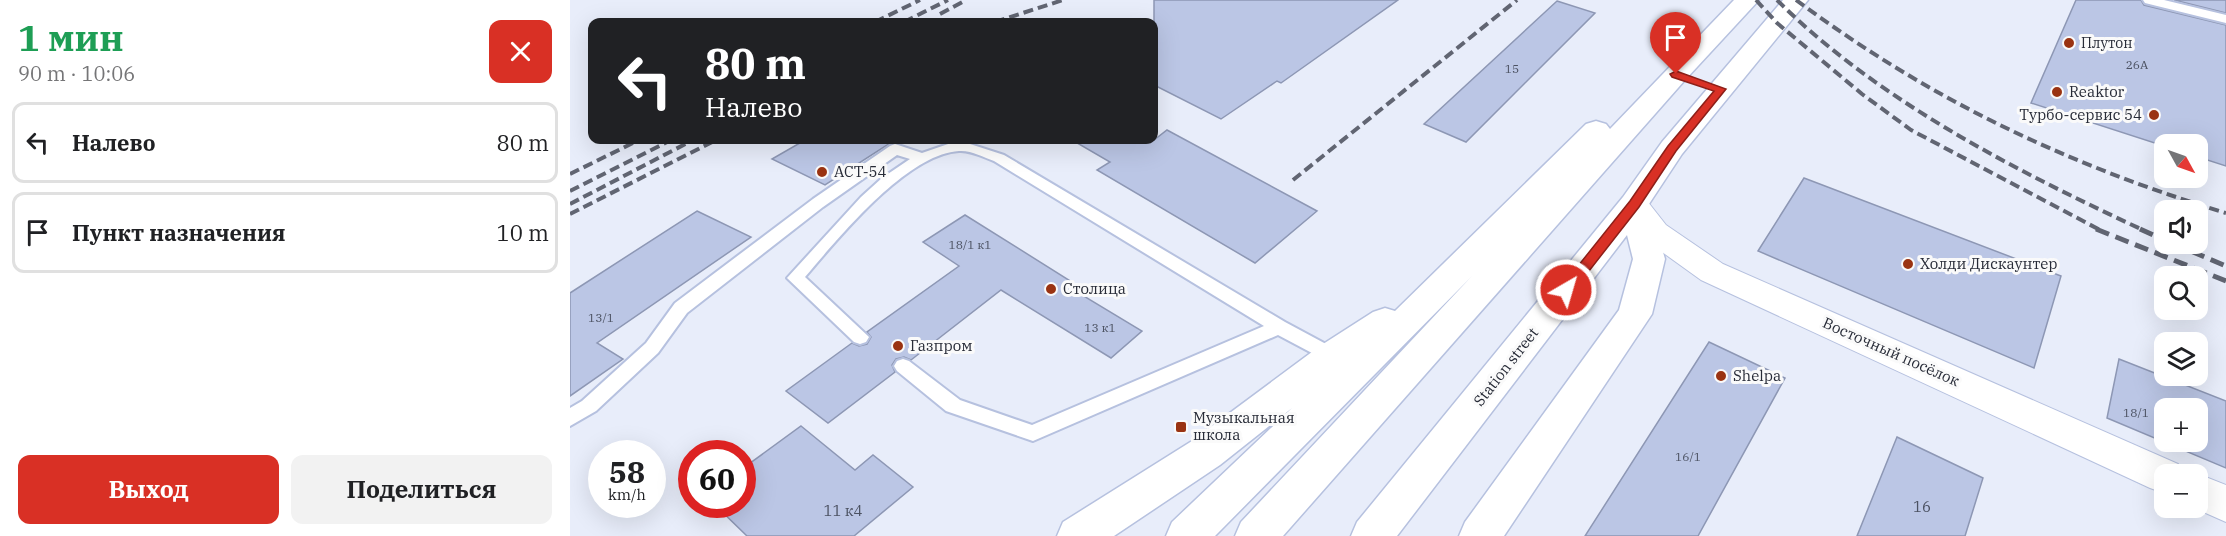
<!DOCTYPE html>
<html lang="ru">
<head>
<meta charset="utf-8">
<style>
	:root { --surface:#fff; --page:#f2f2f2; --text:#202124; --muted:#757577; --line:#e0e0e0; --accent:#d93025 }
	body { margin:0; font-family:"IBM Plex Serif",serif; background:var(--page); color:var(--text); height:100vh; display:flex; flex-direction:column; font-size:22px; white-space:nowrap }
	* { box-sizing:border-box; margin:0 }
	p { font-size:20px; color:var(--muted) }
	.icon { flex:none; width:33px; height:33px; fill:none; stroke:currentColor; stroke-width:2; stroke-linecap:round; stroke-linejoin:round }
	.map { position:relative; flex:1; overflow:hidden }
	.side { display:flex; flex-direction:column; background:var(--surface); width:570px }
	.side>* { flex:none }
	.top-card { position:absolute; left:18px; top:18px; width:570px; height:126px; border-radius:12px; box-shadow:0 6px 24px #0002; background:#202124; color:#fff; overflow:hidden }
	.needle { width:39px; rotate:130deg }
	.buttons { position:absolute; left:1584px; top:134px; display:grid; gap:12px }
	.buttons a { display:grid; place-items:center; width:54px; height:54px; border-radius:12px; background:var(--surface); box-shadow:0 6px 24px #0002; font-size:30px }
	.speed { position:absolute; left:18px; top:440px; display:flex; gap:12px; font-size:30px; font-weight:700; text-align:center }
	.speed>* { display:grid; place-content:center; width:78px; height:78px; border-radius:50%; background:var(--surface); box-shadow:0 6px 24px #0002; line-height:1 }
	.speed small { font-size:15px; font-weight:400 }
	.speed .limit { border:9px solid #d22; background:#fff; color:#111 }
	.pin { position:absolute; display:grid; place-items:center; width:51px; height:51px; color:#fff; margin:-62px -26px; border-radius:50% 50% 50% 0; rotate:-45deg; box-shadow:0 0 6px #0007 }
	.pin .icon { rotate:45deg }
	.me { position:absolute; width:66px; margin:-33px; rotate:38deg; stroke-linejoin:round; filter:drop-shadow(0 0 4px #0008) }
	.turn { display:flex; align-items:center; gap:21px; height:126px; padding:0 18px; font-size:27px }
	.turn .icon { width:78px; height:78px; stroke-width:2.5 }
	.turn b { display:block; font-size:42px; line-height:51px }
	.round { display:grid; place-items:center; flex:none; width:63px; height:63px; border-radius:12px; background:var(--page) }
	.head { display:flex; align-items:center; justify-content:space-between; height:102px; padding:0 18px }
	h1 { font-size:36px; font-weight:700; line-height:45px; color:#1e9e55 }
	.button { display:flex; gap:12px; margin-top:auto; padding:12px 18px }
	.button a { flex:1; height:69px; border-radius:12px; background:var(--accent); color:#fff; font-size:24px; font-weight:700; line-height:69px; text-align:center }
	.button a+a { background:var(--page); color:var(--text) }
	ul { padding:0; list-style:none }
	li { display:flex; align-items:center; gap:18px; height:81px; margin:0 12px 9px; padding:0 6px; border:3px solid var(--line); border-radius:12px }
	li div { flex:1 }
	li b { display:block; font-size:22px }
	li em { font-style:normal }
	main { display:flex; flex:1; min-height:0 }
	.map>svg:first-child { display:block }
	.building { fill:#bbc6e5; stroke:#8d97b4; stroke-width:1.5; fill-rule:evenodd }
	.lines { fill:none; stroke-linecap:round; stroke-linejoin:round }
	.service-casing { stroke:#b6c1df; stroke-width:4 }
	.minor-casing { stroke:#b6c1df; stroke-width:2 }
	.primary-casing { stroke:#b6c1df; stroke-width:3 }
	.service { fill:#fff; fill-rule:evenodd }
	.minor { fill:#fff; fill-rule:evenodd }
	.primary { fill:#fff; fill-rule:evenodd }
	.rail-far1 { stroke:#616572; stroke-width:4; stroke-dasharray:10 5; stroke-linecap:butt }
	.rail { stroke:#616572; stroke-width:5; stroke-dasharray:14 7; stroke-linecap:butt }
	.route { fill:#d93025; stroke:#8d1f18; stroke-width:1.5 }
	.poi-dot { fill:#9a3312; stroke:#fafafa; stroke-width:2 }
	.labels { text-anchor:middle; stroke-width:6; stroke-linejoin:round; paint-order:stroke }
	.number-label { font-size:12px; fill:#4c5262 }
	.far-poi-label { font-size:14px; fill:#272b37; stroke:#fafafa; text-anchor:start }
	.poi-label { font-size:15px; fill:#272b37; stroke:#fafafa; text-anchor:start }
	.street-label { font-size:15px; fill:#272b37; stroke:#fafafa }
	.near-number-label { font-size:15px; fill:#4c5262 }
</style>
</head>
<body>
<main>
<section class="side">
<div class="head"><div><h1>1 мин</h1><p>90 m · 10:06</p></div><a class="round" style="background:#d93025;color:#fff"><svg class="icon" aria-label="close" viewBox="0 0 24 24"><path d="M6 6l12 12M18 6L6 18"/></svg></a></div>
<ul>
<li><svg class="icon" aria-label="left" viewBox="0 0 24 24"><path d="M17 20v-9H6M10 6l-5 5 5 5"/></svg><div><b>Налево</b></div><em>80 m</em></li>
<li><svg class="icon" aria-label="arrive" viewBox="0 0 24 24"><path d="M6 21V4h12l-3 4 3 4H6"/></svg><div><b>Пункт назначения</b></div><em>10 m</em></li>
</ul>
<div class="button"><a>Выход</a><a>Поделиться</a></div>
</section>
<div class="map">
<svg width="1656" height="536" viewBox="0 0 1656 536">
	<rect width="100%" height="100%" fill="#e8edfa"/>
	<g class="building">
		<path d="M584,0H828L711,83L707,81L651,119L584,85Z"/>
		<path d="M1506,0H1571L1574,5L1656,25V166L1628,157V144H1594V146L1461,103Z"/>
		<path d="M1604,0H1656V13Z"/>
		<path d="M987,1L1025,13L896,142L854,124Z"/>
		<path d="M597,130L747,211L685,263L527,170L540,162L502,140H584Z"/>
		<path d="M235,140H325L255,185L202,159Z"/>
		<path d="M1234,178L1491,276L1464,368L1188,251Z"/>
		<path d="M127,211L181,237L27,343L53,359L0,396V293Z"/>
		<path d="M395,215L502,282L497,286L572,331L541,358L431,290L341,360L334,357L326,359L322,365L325,372L258,423L216,391L282,343L289,346L297,344L301,337L297,332L389,266L353,242Z"/>
		<path d="M1139,342L1215,378L1128,536H1015Z"/>
		<path d="M1549,359L1656,401V468L1537,418ZM1594,408H1628V441H1594Z"/>
		<path d="M231,426L285,470L303,455L343,487L284,536H177L144,504H172V469Z"/>
		<path d="M1327,437L1413,478L1395,536H1287Z"/>
	</g>
	<g class="lines">
		<defs>
			<g id="service">
				<path d="M1573,0H1594L1656,15V23L1575,3Z"/>
				<path d="M384,142L400,144L434,155L715,322L769,351L772,356L769,361L763,363L757,361L708,335L463,441L376,411L327,371L324,366L327,361L333,359L339,361L390,400L462,425L694,326L424,161C413,157 401,150 389,151C336,154 267,240 235,277L299,337L296,342L290,344L284,342L217,278L291,197L312,178L340,159L327,155L253,207L117,313L88,353L26,411L0,426V408L12,401L76,343L105,303L243,199L320,146L325,144L352,153Z"/>
			</g>
			<g id="minor">
				<path d="M1064,194L1074,197L1096,225L1153,264L1608,464L1612,474H1594V493L1580,488L1131,280L1074,239L1049,204L1054,197Z"/>
				<path d="M1628,474L1656,485V522L1622,507H1628Z"/>
			</g>
			<g id="primary">
				<path d="M1164,0H1189L1115,80L713,536H665L671,522L902,276L645,536H596L602,522L722,408L650,465L544,536H487L493,522L622,441L750,346L803,312L815,308L825,311L1016,124L1026,121L1036,124L1040,129Z"/>
				<path d="M1213,0H1238L1112,154L1079,204L1095,259L1082,314L934,536H889L895,522L1049,310L1063,259L1057,235L827,536H781L787,522L1053,197L1092,142Z"/>
			</g>
		</defs>
		<use href="#service" class="service-casing"/>
		<use href="#minor" class="minor-casing"/>
		<use href="#primary" class="primary-casing"/>
		<use href="#service" class="service"/>
		<use href="#minor" class="minor"/>
		<use href="#primary" class="primary"/>
		<g class="rail-far1">
			<path d="M1186,0L1207,23L1292,94L1341,130L1530,230"/>
			<path d="M1207,0C1307,100 1446,171 1573,230"/>
			<path d="M1226,0C1361,100 1495,164 1656,213"/>
			<path d="M370,14L396,0"/>
			<path d="M305,22L350,0"/>
			<path d="M334,22L378,0"/>
			<path d="M425,22L493,0"/>
			<path d="M0,174L69,140"/>
			<path d="M723,180L947,0"/>
			<path d="M0,191L101,140"/>
			<path d="M0,204L123,140"/>
			<path d="M0,214L146,140"/>
		</g>
		<g class="rail">
			<path d="M1526,229L1656,281"/>
			<path d="M1570,229L1594,240"/>
			<path d="M1602,243L1656,266"/>
		</g>
	</g>
	<path class="route" d="M1106,71L1156,89L1106,151L1069,207L1001,294H992L989,290L992,286L1060,201L1098,146L1144,91L1102,77L1100,74Z"/>
	<g class="poi-dot">
		<circle cx="1499" cy="43" r="6"/>
		<circle cx="1487" cy="92" r="6"/>
		<circle cx="1584" cy="115" r="6"/>
		<circle cx="252" cy="172" r="6"/>
		<circle cx="1338" cy="264" r="6"/>
		<circle cx="481" cy="289" r="6"/>
		<circle cx="328" cy="346" r="6"/>
		<circle cx="1151" cy="376" r="6"/>
		<rect x="605" y="421" width="12" height="12" rx="3"/>
	</g>
	<g class="labels">
		<g class="number-label">
			<text x="1567" y="69">26А</text>
			<text x="942" y="73">15</text>
			<text x="400" y="249">18/1 к1</text>
			<text x="31" y="322">13/1</text>
			<text x="530" y="332">13 к1</text>
			<text x="1566" y="417">18/1</text>
			<text x="1118" y="461">16/1</text>
		</g>
		<g class="far-poi-label">
			<text x="1511" y="48">Плутон</text>
		</g>
		<g class="poi-label">
			<text x="1499" y="97">Reaktor</text>
			<text x="1572" y="120" text-anchor="end">Турбо-сервис 54</text>
			<text x="264" y="177">АСТ-54</text>
			<text x="1350" y="269">Холди Дискаунтер</text>
			<text x="493" y="294">Столица</text>
			<text x="340" y="351">Газпром</text>
			<text x="1163" y="381">Shelpa</text>
			<text x="623" y="423">Музыкальная<tspan x="623" dy="17">школа</tspan></text>
		</g>
		<g class="street-label">
			<text transform="translate(1321 352) rotate(24)" y="5">Восточный посёлок</text>
			<text transform="translate(936 367) rotate(-52)" y="5">Station street</text>
		</g>
		<g class="near-number-label">
			<text x="1352" y="512">16</text>
			<text x="273" y="516">11 к4</text>
		</g>
	</g>
</svg>
<div class="buttons">
<a><svg class="needle" viewBox="-14 -14 28 28"><path d="M0-13l5 13h-10z" fill="#e53935"/><path d="M0 13l5-13h-10z" fill="#757577"/></svg></a>
<a><svg class="icon" aria-label="sound" viewBox="0 0 24 24"><path d="M4 9h4l5-4v14l-5-4H4zM17 9q2 3 0 6"/></svg></a>
<a><svg class="icon" aria-label="search" viewBox="0 0 24 24"><circle cx="10" cy="10" r="6"/><path d="M15 15l6 6"/></svg></a>
<a><svg class="icon" aria-label="layers" viewBox="0 0 24 24"><path d="M12 4l9 5-9 5-9-5zM3 14l9 5 9-5"/></svg></a>
<a>+</a>
<a>−</a>
</div>
<div class="speed"><div>58<small>km/h</small></div><div class="limit">60</div></div>
<div class="pin" style="left:1106px;top:74px;background:#d93025"><svg class="icon" aria-label="arrive" viewBox="0 0 24 24"><path d="M6 21V4h12l-3 4 3 4H6"/></svg></div>
<svg class="me" style="left:996px;top:290px" viewBox="-20 -20 40 40"><circle r="17" fill="#d93025" stroke="#fff" stroke-width="3"/><path d="M0-11L8 9 0 5-8 9z" fill="#fff"/></svg>
<div class="top-card">
<div class="turn"><svg class="icon" aria-label="left" viewBox="0 0 24 24"><path d="M17 20v-9H6M10 6l-5 5 5 5"/></svg><div><b>80 m</b>Налево</div></div>
</div>
</div>
</main>
</body>
</html>
